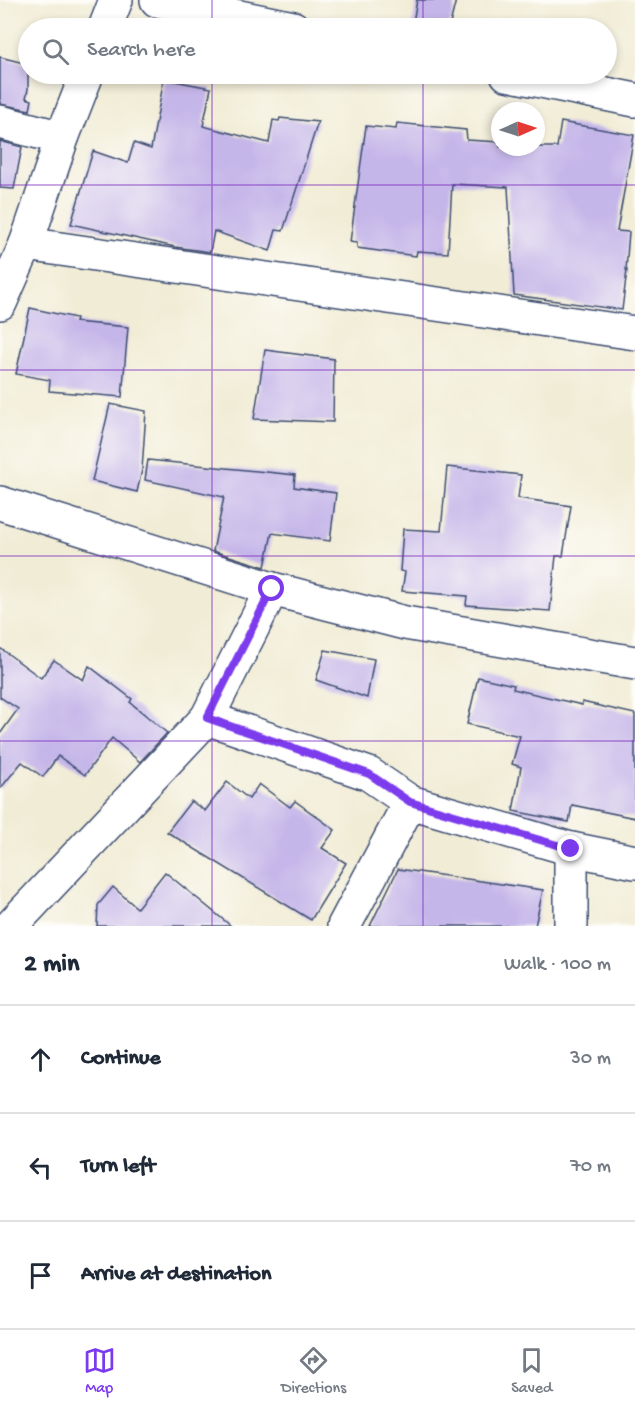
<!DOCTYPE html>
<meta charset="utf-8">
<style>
:root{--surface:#fff;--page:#f2f2f3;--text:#1f2937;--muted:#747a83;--line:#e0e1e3;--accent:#7c3aed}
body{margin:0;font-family:"Gochi Hand",sans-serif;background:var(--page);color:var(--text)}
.compass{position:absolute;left:491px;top:102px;width:54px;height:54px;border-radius:50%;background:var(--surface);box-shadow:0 3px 9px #0003;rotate:87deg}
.stop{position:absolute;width:18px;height:18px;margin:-14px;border:4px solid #7c3aed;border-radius:50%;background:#fff}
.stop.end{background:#7c3aed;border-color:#fff;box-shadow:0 2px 6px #0008}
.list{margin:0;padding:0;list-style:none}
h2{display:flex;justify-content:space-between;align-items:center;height:78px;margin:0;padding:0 24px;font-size:26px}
h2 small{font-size:20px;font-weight:400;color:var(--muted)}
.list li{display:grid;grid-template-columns:39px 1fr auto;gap:18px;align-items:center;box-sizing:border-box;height:108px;padding:0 24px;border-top:2px solid var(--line)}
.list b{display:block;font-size:22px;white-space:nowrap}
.list em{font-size:20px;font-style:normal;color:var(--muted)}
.icon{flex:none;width:33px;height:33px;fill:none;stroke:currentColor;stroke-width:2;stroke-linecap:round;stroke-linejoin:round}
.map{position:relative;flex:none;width:635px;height:926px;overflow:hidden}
.search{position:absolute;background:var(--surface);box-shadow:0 3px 9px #0003;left:18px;right:18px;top:18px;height:66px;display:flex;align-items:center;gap:15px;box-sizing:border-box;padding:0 21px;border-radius:33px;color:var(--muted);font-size:22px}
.sheet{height:402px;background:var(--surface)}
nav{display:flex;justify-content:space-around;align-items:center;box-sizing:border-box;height:84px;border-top:2px solid var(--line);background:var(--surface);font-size:16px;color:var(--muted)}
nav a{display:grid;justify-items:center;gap:3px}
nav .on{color:var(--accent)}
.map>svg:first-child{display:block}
</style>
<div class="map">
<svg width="635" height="926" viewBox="0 0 635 926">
<rect width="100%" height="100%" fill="#fdfcf7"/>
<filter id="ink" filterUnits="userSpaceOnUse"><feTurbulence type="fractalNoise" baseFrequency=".0167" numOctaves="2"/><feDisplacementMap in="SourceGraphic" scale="12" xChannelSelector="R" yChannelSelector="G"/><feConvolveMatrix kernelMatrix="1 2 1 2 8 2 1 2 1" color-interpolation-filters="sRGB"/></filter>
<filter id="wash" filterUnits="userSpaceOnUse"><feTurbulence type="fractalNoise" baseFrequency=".008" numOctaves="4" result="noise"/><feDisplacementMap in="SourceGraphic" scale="24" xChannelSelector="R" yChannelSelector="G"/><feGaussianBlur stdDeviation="1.35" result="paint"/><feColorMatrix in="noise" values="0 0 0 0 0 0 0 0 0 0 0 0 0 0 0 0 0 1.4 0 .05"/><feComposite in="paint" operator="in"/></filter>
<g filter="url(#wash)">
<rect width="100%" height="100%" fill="#f1ecd5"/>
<g id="blocks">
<g fill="#c5b6e9">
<polygon points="417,0 456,0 449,28 412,28"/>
<polygon points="0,57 28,64 28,89 26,98 32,100 30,110 0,104"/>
<polygon points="164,79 211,88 203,126 269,143 273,120 279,121 280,118 318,122 283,231 276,230 270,251 214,231 210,252 175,247 71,224 93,151 128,163 134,143 151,149"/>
<polygon points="561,122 634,135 617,231 629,232 626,270 627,270 622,310 514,295 508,187 452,184 448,253 417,251 416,256 357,248 357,243 350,242 366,126 396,129 397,123 466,130 467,140 500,142 500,147 557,147"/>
<polygon points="0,141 22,147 14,189 0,188"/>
<polygon points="30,308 76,318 75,322 128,327 122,397 49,391 50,380 16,374"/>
<polygon points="265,350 334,359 333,422 254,419"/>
<polygon points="110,404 146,411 142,470 137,492 92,481"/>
<polygon points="148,460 295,475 294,487 336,493 330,541 272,533 265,567 213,551 224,497 145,480"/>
<polygon points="447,467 521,475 518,498 571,506 563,556 556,556 550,611 466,605 467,596 402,591 405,572 400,571 403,529 441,531"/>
<polygon points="0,648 41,678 54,660 83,680 89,666 132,699 130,702 167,733 140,762 112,738 85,775 58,756 43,777 22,762 0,789 0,734 18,709 0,697"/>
<polygon points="325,650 374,659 367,698 316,680"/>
<polygon points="478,677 514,685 513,689 582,705 582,702 635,714 635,818 572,805 569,822 513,811 521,767 512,764 520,736 467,724"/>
<polygon points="227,782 249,799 259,784 290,807 295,801 335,830 322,848 346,863 311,920 167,832 191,801 205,811"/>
<polygon points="398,869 543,890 535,926 370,926"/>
<polygon points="165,872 231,926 97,926 98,905 113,887 137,908"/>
</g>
</g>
</g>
<g filter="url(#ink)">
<use href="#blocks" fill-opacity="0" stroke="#3b4b70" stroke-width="1.5"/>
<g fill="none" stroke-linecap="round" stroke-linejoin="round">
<g stroke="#3b4b70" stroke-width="36">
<g id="minor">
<polyline points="157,0 293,28"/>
<polyline points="105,28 116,0"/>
<polyline points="507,74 635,100"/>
<polyline points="0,122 62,138"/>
<polyline points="26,244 635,333"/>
<polyline points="0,303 26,244 62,138 87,74"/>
<polyline points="0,503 272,589 405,623 635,663"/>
<polyline points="207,718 272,589"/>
<polyline points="11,926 207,718 369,774 410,802 571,849 635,862"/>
<polyline points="344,926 410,802"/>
<polyline points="571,926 571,849"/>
</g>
</g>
<use href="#minor" stroke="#fff" stroke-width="33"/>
</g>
</g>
<g fill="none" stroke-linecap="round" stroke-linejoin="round" filter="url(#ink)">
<polyline stroke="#7c3aed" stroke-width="8" points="272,589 207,718 369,774 410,802 571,849"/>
</g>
<path fill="none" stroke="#7b2cbf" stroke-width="1.5" stroke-opacity="0.55" d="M212 0V28M423 0V28M212 74V926M423 74V926M0 185H635M0 370H635M0 556H635M0 741H635"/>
</svg>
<svg class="compass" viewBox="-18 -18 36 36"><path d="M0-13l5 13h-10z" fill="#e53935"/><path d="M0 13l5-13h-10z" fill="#747a83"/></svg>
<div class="stop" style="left:272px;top:589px"></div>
<div class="stop end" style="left:571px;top:849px"></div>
<div class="search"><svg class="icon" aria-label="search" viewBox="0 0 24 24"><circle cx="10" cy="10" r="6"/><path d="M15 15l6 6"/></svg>Search here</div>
</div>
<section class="sheet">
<h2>2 min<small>Walk · 100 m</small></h2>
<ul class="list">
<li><svg class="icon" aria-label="ahead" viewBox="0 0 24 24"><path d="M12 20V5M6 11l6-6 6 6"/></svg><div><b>Continue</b></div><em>30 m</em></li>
<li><svg class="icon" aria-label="left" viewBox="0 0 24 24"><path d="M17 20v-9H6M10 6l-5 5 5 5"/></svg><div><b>Turn left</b></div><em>70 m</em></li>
<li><svg class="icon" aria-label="arrive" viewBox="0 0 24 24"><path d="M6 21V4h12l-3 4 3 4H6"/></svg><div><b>Arrive at destination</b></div></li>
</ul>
</section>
<nav>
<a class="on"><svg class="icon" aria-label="map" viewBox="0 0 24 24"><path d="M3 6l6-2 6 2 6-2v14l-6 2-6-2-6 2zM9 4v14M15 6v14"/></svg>Map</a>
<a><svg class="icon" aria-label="directions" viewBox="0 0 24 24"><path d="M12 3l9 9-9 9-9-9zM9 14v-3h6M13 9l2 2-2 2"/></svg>Directions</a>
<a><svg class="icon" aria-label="saved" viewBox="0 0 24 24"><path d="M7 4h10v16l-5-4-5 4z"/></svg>Saved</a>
</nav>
